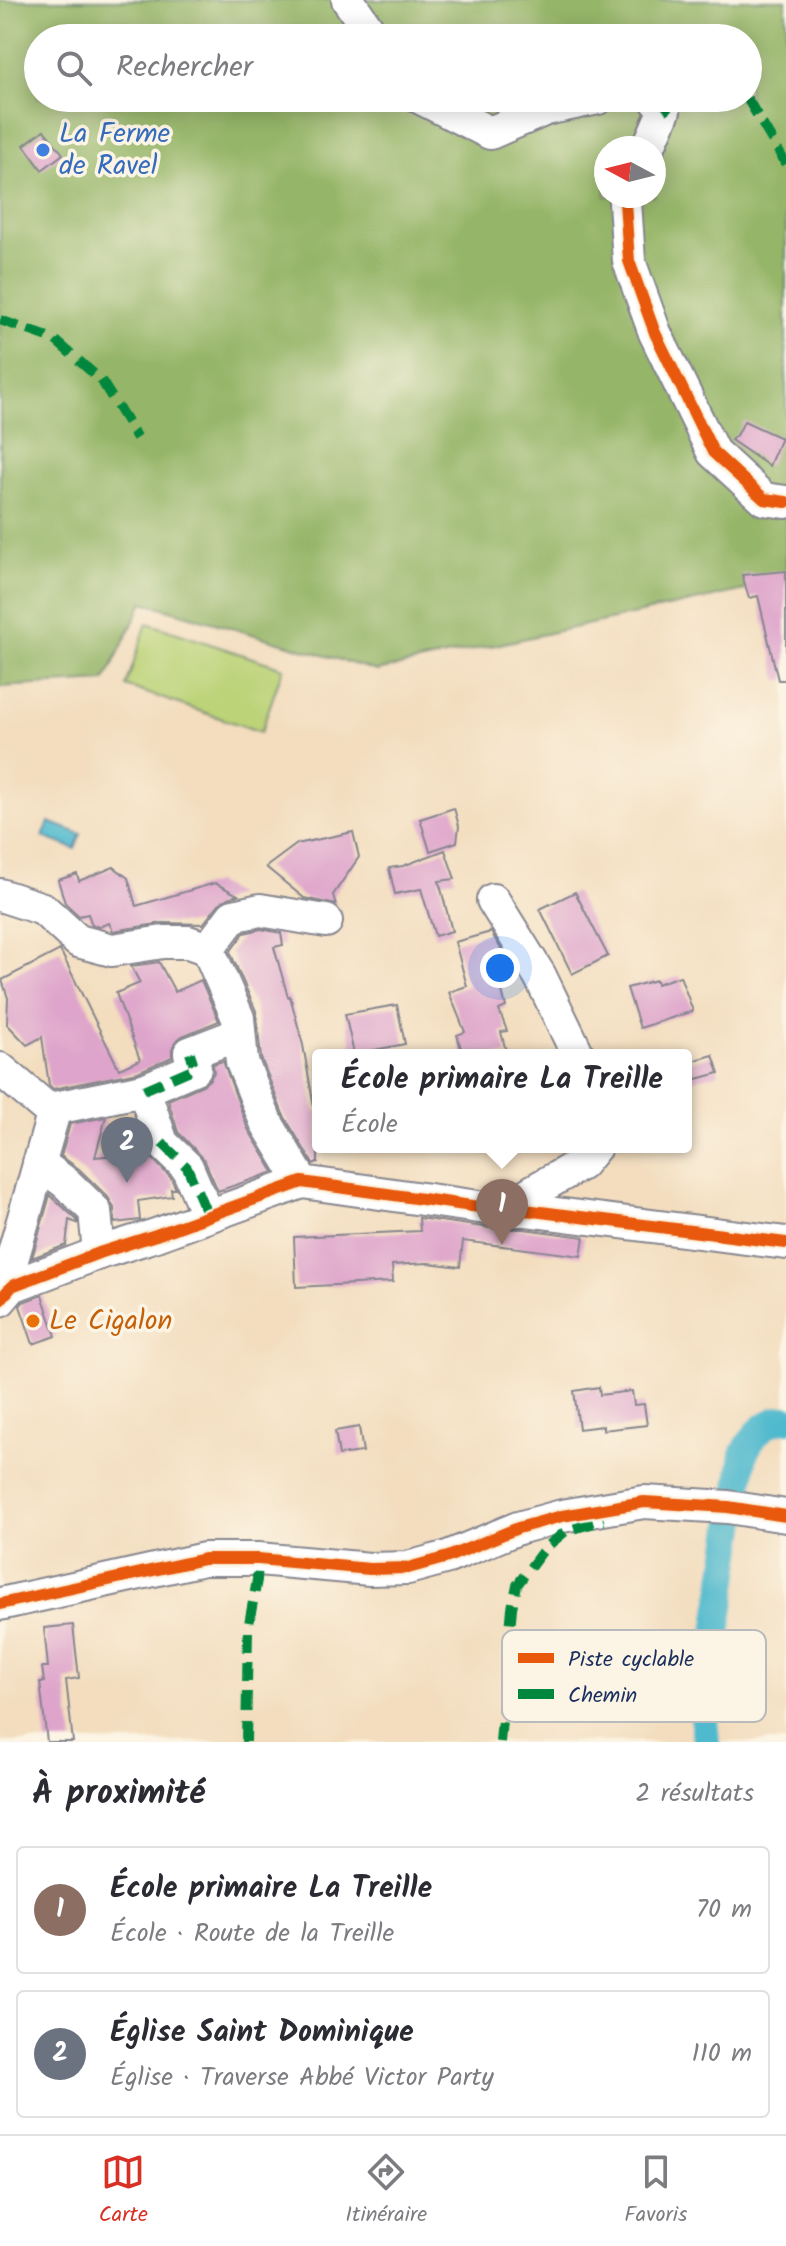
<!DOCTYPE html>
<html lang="fr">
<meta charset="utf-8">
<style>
:root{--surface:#fff;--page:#f2f2f3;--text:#2b2b33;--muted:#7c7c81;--line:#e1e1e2;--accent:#d93025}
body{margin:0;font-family:Kalam,sans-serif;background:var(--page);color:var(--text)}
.compass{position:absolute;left:594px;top:136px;width:72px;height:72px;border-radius:50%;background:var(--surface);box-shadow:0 4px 20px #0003;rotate:277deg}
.you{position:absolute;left:500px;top:968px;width:28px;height:28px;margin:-20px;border:6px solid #fff;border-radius:50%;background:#1a73e8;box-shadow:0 0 0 12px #1a73e833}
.badge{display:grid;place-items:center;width:52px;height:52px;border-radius:50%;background:var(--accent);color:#fff;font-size:26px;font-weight:700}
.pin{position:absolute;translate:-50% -66px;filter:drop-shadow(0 2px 4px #0008)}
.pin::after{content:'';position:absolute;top:42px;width:28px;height:24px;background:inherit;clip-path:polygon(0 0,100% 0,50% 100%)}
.popup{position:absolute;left:312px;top:1049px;width:380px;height:104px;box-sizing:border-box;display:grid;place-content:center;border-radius:8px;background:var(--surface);filter:drop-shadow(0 2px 6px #0005);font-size:26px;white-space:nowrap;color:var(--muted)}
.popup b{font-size:30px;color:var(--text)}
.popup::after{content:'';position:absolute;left:50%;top:100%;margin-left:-16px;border:16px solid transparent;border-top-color:var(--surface)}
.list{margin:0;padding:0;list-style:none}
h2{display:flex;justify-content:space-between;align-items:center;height:104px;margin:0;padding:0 32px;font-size:34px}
h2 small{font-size:26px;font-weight:400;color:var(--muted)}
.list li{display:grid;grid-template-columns:52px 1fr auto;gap:24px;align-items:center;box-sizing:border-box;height:128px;margin:0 16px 16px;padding:0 16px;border:2px solid var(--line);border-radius:8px}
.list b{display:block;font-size:30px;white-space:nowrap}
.list p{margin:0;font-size:26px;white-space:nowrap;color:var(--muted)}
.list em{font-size:26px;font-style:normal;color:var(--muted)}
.icon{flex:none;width:44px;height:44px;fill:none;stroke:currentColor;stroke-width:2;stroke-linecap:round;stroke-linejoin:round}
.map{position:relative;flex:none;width:786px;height:1742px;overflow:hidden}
.search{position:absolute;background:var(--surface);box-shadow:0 4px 20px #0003;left:24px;right:24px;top:24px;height:88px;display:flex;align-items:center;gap:20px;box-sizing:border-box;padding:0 28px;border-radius:44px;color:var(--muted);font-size:30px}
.sheet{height:392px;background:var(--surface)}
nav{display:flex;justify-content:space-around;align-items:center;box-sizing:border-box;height:112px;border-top:2px solid var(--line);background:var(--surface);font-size:22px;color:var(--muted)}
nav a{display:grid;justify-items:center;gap:4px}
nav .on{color:var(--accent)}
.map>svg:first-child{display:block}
</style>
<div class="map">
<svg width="786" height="1742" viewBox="0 0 786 1742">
<rect width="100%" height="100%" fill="#fcf5e5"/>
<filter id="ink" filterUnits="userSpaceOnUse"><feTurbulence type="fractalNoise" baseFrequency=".0125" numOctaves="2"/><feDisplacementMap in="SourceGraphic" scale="16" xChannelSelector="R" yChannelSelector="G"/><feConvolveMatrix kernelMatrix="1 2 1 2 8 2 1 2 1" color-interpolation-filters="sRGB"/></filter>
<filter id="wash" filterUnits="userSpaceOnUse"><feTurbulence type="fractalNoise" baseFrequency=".006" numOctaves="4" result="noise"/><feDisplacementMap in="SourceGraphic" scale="32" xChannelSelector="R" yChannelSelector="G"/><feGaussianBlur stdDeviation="1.8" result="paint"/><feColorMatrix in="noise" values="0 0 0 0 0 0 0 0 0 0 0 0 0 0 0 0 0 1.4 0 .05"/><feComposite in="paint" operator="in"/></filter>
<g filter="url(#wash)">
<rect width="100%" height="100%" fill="#f3ddbe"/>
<polygon fill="#bcd378" stroke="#6c816b" stroke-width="2" points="147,623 283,668 261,732 126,686"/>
<path fill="#95b568" stroke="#587263" stroke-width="2" fill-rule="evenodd" d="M0 0H786V581L377 671 143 602 105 681 0 687ZM38 38H748V98H38ZM606 148H654V196H606Z"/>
<polygon fill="#50b9cd" stroke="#367496" stroke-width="2" points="49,822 81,834 75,849 43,837"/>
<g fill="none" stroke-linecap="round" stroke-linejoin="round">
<path stroke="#50b9cd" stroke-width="28" d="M706 1742 704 1719 744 1454C753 1435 765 1420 786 1419"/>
</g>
<g id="blocks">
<g fill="#dea4cb">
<polygon points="44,130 63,154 42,170 24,145"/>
<polygon points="744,421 781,438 769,466 731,440 739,432"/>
<polygon points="786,571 786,680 778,680 758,596 749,598 742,575"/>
<polygon points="454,808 459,826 457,842 430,851 420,819"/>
<polygon points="353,832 359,857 333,895 336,905 304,898 266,867 297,844"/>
<polygon points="445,850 455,879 439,881 452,931 435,936 421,889 395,894 389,868 403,866"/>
<polygon points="114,867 128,878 136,906 215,883 238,895 228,898 219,904 203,924 163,923 113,931 109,923 99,927 92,925 88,914 79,916 65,903 58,880 77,874 79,881"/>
<polygon points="575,892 608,956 572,974 540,909"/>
<polygon points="261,929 281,933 283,945 274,947 288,997 290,996 303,1045 315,1113 318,1112 318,1162 313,1164 283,1114 261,1058 256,1011 230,952 244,933"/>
<polygon points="491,932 507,959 513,984 501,987 506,1007 499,1010 507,1031 501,1032 507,1055 463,1055 457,1035 465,1032 449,992 467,986 455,942"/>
<polygon points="60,950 119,1069 140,1060 116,993 140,983 131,966 159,962 175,992 201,980 219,1021 182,1036 175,1042 172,1049 172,1057 138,1072 53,1089 49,1085 42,1037 27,1045 7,1024 8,998 2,980"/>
<polygon points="680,976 693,1011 640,1028 627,988 656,980 657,984"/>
<polygon points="397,1005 405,1044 354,1054 345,1014"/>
<polygon points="713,1055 719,1073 686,1082 686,1063"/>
<polygon points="223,1061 248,1129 274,1172 218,1191 204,1159 178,1132 168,1100 203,1085 210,1079 214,1072 213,1064"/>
<polygon points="106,1117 95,1157 146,1152 171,1178 176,1189 171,1189 172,1196 138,1201 140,1220 115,1223 114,1208 108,1197 79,1169 61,1156 70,1124"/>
<polygon points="50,1195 77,1220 77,1223 69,1220 66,1245 32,1258"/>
<polygon points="419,1218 497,1229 524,1229 584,1237 581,1256 463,1241 460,1267 428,1263 392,1265 393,1282 296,1287 294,1237 420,1231"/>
<polygon points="42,1295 56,1336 33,1344 20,1306 23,1302"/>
<polygon points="599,1387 600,1395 632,1391 634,1405 644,1404 647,1425 603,1430 603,1426 579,1429 574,1391"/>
<polygon points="359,1427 363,1452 339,1455 335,1431"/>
<polygon points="73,1625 79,1678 66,1680 73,1742 47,1742 40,1682 44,1682 42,1667 48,1667 44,1628"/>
</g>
</g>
</g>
<g filter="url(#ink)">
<use href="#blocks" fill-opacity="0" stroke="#87868e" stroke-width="2"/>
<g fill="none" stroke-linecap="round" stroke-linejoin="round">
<g stroke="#87868e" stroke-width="36">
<g id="minor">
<polyline points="348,0 374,38"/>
<polyline points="421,98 490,133 546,109 598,98"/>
<polyline points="648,148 664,111 655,98"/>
<polyline points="628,196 625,202 629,261 655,333 713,452 764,499 786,502"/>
<polyline points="0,895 43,909 78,941 112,950 163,942 188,942 208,949"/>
<polyline points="493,900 540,976 578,1055"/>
<polyline points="208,949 238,1018 242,1062 266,1122 302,1182"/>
<polyline points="208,949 233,916 260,910 326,921"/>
<polyline points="0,1069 45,1107 55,1108 10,1267 12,1286"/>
<polyline points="144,1090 195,1068 190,1053 239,1034"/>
<polyline points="55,1108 144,1090 162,1143 187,1167 208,1216"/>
<polyline points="39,1163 66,1183 95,1211 99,1253"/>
<polyline points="525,1210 530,1193 581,1164 595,1147"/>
<polyline points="0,1300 12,1286 99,1253 156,1235 302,1182 500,1210 525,1210 786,1243"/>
<polyline points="0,1604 204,1559 258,1559 370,1569 408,1568 448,1557 518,1528 562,1516 644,1502 728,1507 786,1516"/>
</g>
</g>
<use href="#minor" stroke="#fff" stroke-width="32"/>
<g stroke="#00873e" stroke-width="10" stroke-dasharray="20 10" stroke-linecap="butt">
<polyline points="747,98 786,164"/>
<polyline points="664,111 677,98"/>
<polyline points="0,320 54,339 101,380 137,438"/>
<polyline points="144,1090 195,1068 190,1053"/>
<polyline points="162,1143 187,1167 208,1216"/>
<polyline points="246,1742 248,1629 257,1580 258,1559"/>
<polyline points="500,1742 512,1608 517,1585 544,1549 566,1531 604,1520"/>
</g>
<g stroke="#fcf5e5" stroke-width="17">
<g id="cycleway">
<polyline points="628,196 625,202 629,261 655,333 713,452 764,499 786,502"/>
<polyline points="0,1300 12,1286 99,1253 156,1235 302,1182 500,1210 525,1210 786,1243"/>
<polyline points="0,1604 204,1559 258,1559 370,1569 408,1568 448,1557 518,1528 562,1516 644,1502 728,1507 786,1516"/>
</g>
</g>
<use href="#cycleway" stroke="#e8590c" stroke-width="12"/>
</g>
</g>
<circle fill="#3f7fe0" stroke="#fcf5e5" stroke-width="3" cx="43" cy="150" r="8"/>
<circle fill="#e8710a" stroke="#fcf5e5" stroke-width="3" cx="33" cy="1321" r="8"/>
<g text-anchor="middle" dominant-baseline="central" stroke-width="7" stroke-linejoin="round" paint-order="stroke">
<g font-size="28" fill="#366cbe" stroke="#fcf5e5" text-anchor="start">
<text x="59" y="134">La Ferme<tspan x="59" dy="32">de Ravel</tspan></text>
</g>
<g font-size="28" fill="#c56008" stroke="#fcf5e5" text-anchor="start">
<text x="49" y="1321">Le Cigalon</text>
</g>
</g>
<rect x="502" y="1630" width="264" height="92" rx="12" fill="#fcf5e5" stroke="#b8babc" stroke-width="2"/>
<rect x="518" y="1653" width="36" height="10" fill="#e8590c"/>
<rect x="518" y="1689" width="36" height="10" fill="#00873e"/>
<g font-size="22" fill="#1b2f5e">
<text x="568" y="1666">Piste cyclable</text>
<text x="568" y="1702">Chemin</text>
</g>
</svg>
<svg class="compass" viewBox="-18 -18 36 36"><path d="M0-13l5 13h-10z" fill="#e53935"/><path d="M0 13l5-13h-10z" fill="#7c7c81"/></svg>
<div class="you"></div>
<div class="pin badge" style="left:502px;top:1245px;background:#8d6e63">1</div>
<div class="popup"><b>École primaire La Treille</b>École</div>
<div class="pin badge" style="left:127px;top:1183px;background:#6b7280">2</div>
<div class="search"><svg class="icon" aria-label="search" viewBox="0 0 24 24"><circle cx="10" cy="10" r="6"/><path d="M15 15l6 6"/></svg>Rechercher</div>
</div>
<section class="sheet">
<h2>À proximité<small>2 résultats</small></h2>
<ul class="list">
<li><span class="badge" style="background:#8d6e63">1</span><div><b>École primaire La Treille</b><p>École · Route de la Treille</p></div><em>70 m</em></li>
<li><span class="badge" style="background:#6b7280">2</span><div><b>Église Saint Dominique</b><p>Église · Traverse Abbé Victor Party</p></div><em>110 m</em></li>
</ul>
</section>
<nav>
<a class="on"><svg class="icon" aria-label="map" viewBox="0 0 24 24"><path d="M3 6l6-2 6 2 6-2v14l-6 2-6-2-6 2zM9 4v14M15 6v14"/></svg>Carte</a>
<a><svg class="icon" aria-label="directions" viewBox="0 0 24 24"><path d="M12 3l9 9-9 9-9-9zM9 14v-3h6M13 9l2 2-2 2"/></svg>Itinéraire</a>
<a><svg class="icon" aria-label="saved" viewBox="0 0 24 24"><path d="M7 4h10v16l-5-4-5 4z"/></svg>Favoris</a>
</nav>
